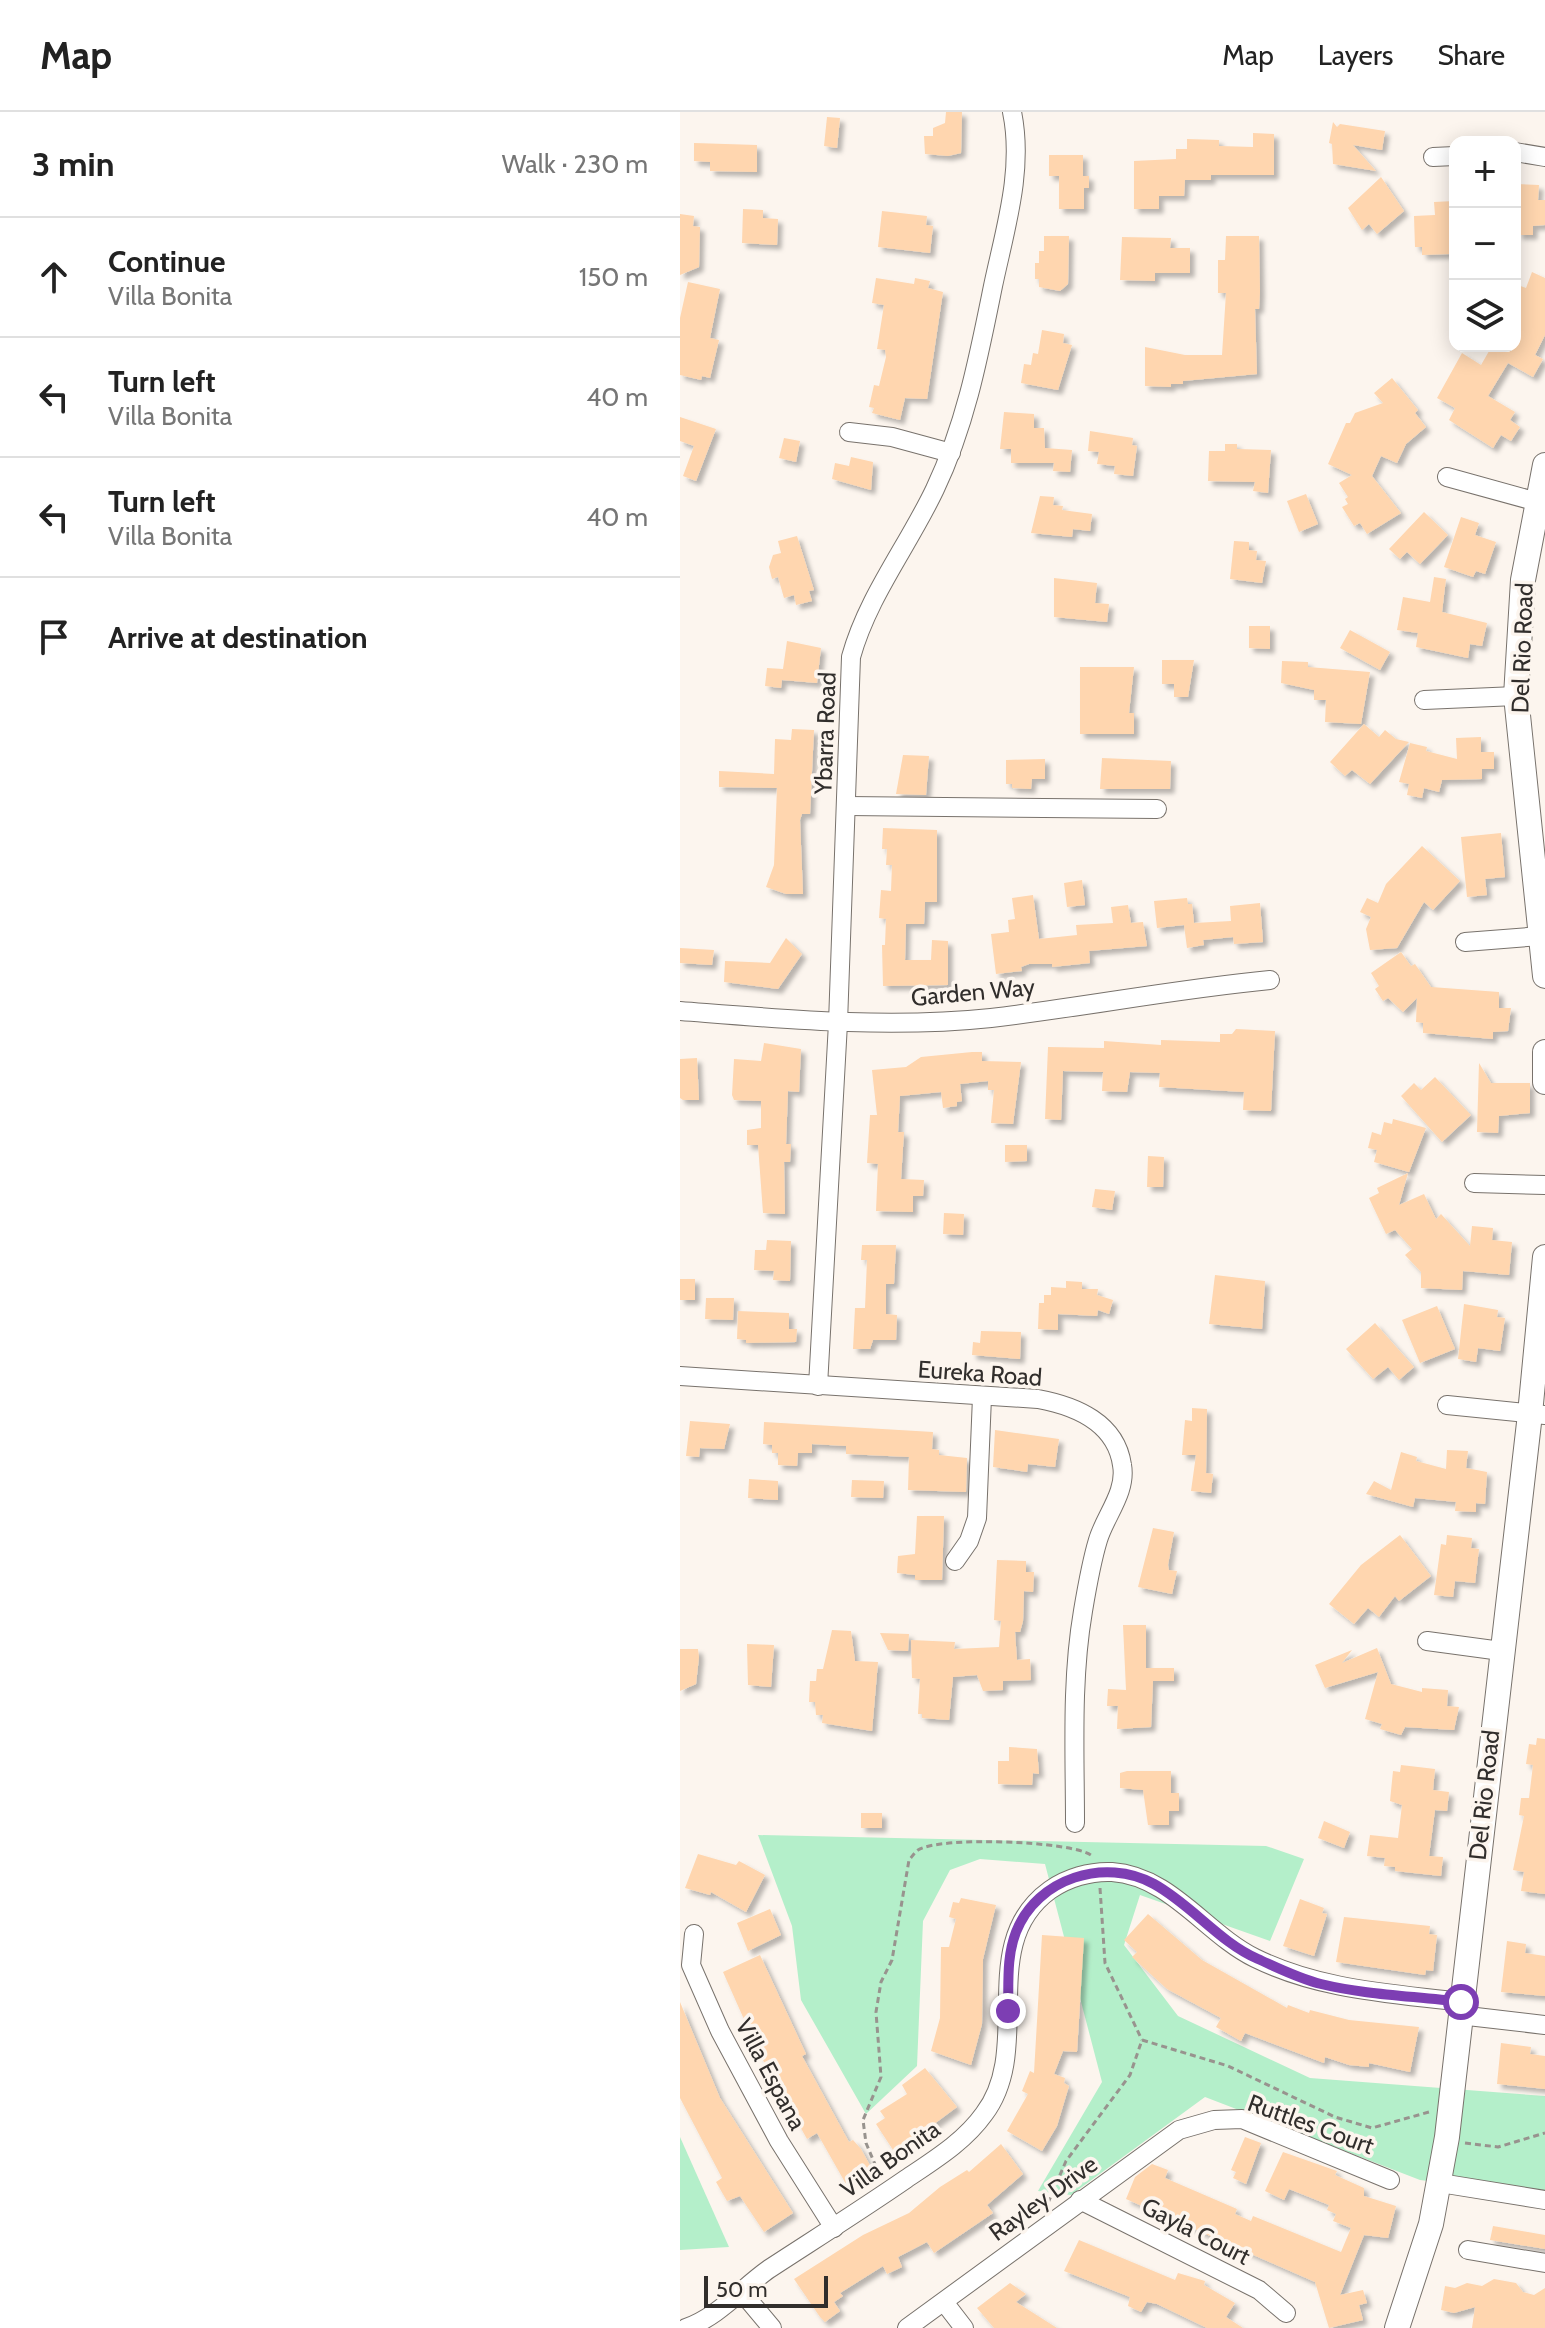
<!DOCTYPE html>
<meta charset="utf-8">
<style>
:root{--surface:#fff;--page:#f2f2f2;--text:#222;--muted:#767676;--line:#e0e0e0}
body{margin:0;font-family:Cabin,sans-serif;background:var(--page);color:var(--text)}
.controls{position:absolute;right:24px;top:24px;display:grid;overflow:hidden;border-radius:16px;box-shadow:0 4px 20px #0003}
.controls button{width:72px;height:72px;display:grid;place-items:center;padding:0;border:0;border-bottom:2px solid var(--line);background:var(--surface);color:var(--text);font:40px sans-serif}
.scale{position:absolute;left:24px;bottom:20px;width:124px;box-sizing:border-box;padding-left:8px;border:4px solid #312e2c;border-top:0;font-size:22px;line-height:28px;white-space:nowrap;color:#312e2c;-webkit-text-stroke:6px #fcf5ee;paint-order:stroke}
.stop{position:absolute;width:24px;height:24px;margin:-18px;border:6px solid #7d3eb3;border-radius:50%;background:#fff}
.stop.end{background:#7d3eb3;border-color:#fff;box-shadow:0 2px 8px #0008}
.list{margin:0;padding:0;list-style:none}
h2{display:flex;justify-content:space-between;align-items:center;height:104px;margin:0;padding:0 32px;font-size:34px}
h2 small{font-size:26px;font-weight:400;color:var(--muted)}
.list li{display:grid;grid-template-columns:52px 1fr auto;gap:24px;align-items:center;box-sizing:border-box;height:120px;padding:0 32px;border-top:2px solid var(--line)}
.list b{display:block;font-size:30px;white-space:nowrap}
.list p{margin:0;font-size:26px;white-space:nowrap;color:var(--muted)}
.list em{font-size:26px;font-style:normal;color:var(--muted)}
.icon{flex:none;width:44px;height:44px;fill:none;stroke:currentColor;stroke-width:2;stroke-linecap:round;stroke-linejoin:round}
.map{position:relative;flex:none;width:865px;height:2216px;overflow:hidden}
header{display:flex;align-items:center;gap:48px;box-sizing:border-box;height:112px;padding:0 40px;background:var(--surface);border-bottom:2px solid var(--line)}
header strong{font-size:38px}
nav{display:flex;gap:44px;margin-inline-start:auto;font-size:28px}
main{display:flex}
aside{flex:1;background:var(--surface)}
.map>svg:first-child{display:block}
</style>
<header>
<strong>Map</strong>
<nav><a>Map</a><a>Layers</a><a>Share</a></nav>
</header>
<main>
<aside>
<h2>3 min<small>Walk · 230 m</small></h2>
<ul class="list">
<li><svg class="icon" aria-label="ahead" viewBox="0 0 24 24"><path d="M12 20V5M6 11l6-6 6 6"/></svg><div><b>Continue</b><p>Villa Bonita</p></div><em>150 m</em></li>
<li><svg class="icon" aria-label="left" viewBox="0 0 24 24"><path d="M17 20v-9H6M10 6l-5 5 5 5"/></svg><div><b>Turn left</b><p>Villa Bonita</p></div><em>40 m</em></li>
<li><svg class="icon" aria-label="left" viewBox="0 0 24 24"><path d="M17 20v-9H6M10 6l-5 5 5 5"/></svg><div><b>Turn left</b><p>Villa Bonita</p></div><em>40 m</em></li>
<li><svg class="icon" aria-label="arrive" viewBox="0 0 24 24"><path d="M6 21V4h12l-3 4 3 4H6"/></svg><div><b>Arrive at destination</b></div></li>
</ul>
</aside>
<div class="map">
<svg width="865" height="2216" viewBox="0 0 865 2216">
<defs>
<filter id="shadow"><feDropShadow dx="4.5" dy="4.5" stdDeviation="2" flood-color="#0004"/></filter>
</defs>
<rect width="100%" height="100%" fill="#fcf5ee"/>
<g fill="#b4efca">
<polygon points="78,1723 586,1734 624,1747 590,1829 460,1783 444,1833 498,1904 630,1966 865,1984 865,2084 740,2068 525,1985 391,2083 358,2079 422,1970 365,1752 300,1747 270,1758 243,1809 237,1954 186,2002 121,1888 112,1814"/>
<polygon points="0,2025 49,2135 0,2138"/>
</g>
<g fill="#ffd6af" filter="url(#shadow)">
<polygon points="266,0 282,0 281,41 268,44 245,42 244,24 253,24 253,16 265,11"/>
<polygon points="147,5 160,6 157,36 144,34"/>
<polygon points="653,10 657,15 660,12 705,19 702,38 673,33 696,59 653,52 652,32 649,31"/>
<polygon points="573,21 594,22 594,63 531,63 531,68 505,68 504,84 479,84 479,97 454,97 454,49 496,47 496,37 507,37 507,27 539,28 539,34 573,35"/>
<polygon points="14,31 77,33 77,60 30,59 30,50 14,49"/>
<polygon points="369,43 403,43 403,64 409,64 409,76 404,76 404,97 379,97 379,64 369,64"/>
<polygon points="701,65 724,99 697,122 689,112 682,118 668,96"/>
<polygon points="835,72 859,73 858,88 865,88 865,113 853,114 853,123 838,123"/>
<polygon points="774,89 775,132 770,133 770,142 742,143 742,135 735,135 734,104 755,103 754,90"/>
<polygon points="63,97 83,98 83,106 98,107 97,133 62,131"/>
<polygon points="202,99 247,104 246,113 253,114 250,141 198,135"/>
<polygon points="0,102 14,104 13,114 20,115 19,155 0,163"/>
<polygon points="364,124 389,124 388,172 380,179 359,175 359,167 355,167 355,151 359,151 359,139 364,139"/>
<polygon points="546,124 579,124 580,180 579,197 575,197 577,262 503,269 503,272 491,272 491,275 465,274 465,235 505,243 542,243 546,181 538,181 538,148 545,148"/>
<polygon points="442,125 491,126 490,136 510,136 510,161 475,161 475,169 440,168"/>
<polygon points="852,160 865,166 865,223 855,243 863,247 853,265 828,251 808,284 835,300 830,308 840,315 831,329 821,323 813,336 769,308 775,296 757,286 782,241 801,253 812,234 835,234 835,172 846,176"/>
<polygon points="196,166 234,172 235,166 250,169 248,176 263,180 247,287 225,286 220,308 192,301 194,296 189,295 194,273 199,274 206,245 205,238 197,237 204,193 192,191"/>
<polygon points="8,170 40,177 30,226 39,228 30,266 22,264 21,268 0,263 0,206"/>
<polygon points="362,218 384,222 383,231 392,233 378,278 341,271 344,252 351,253 353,241 358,242"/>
<polygon points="712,266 738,298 735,301 746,315 726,332 717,351 701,344 692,364 721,401 687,422 680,411 674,414 662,395 668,392 665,387 668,385 659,371 672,363 648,352 666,311 670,311 675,301 703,291 694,281"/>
<polygon points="324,300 354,302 354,316 364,316 365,336 392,338 390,360 373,359 374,351 331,351 331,337 320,337"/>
<polygon points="0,305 36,317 16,369 3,364 14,334 0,329"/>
<polygon points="410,319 453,326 452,333 457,334 453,364 434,362 435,354 417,352 419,340 408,339"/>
<polygon points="104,326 120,329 116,350 99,346"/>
<polygon points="545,332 557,332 557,337 591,338 588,381 573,379 575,370 528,369 529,339 545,339"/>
<polygon points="171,345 193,350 191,378 152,367 155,351 169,354"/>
<polygon points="626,382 638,412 619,420 607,389"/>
<polygon points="360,384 374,385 373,393 383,394 382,398 412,402 410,419 393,417 392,425 351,421"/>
<polygon points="744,400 768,423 740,452 727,440 720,447 709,437"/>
<polygon points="781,405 799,411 795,423 816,430 805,462 796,459 793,465 764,455"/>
<polygon points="117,424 134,478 129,479 132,489 116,493 114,483 104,486 98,465 92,467 89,455 93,443 101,441 98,429"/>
<polygon points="554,429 569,430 569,438 577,439 576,448 586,449 582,471 550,467"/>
<polygon points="754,465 766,467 762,500 807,511 802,534 790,532 788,546 736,535 738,521 717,518 723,485 750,490"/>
<polygon points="374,466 417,471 415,491 429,492 427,510 374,505"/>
<polygon points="569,514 590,514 590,537 569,536"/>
<polygon points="670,518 710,540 700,558 660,536"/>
<polygon points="107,529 141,536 137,571 102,568 101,576 85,574 87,556 103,557"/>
<polygon points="482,548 514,548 508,585 494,585 494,572 482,572"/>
<polygon points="602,549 628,550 628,555 690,560 681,612 645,610 646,588 634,588 634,578 601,571"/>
<polygon points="400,555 454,555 449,601 454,601 454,622 400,622"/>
<polygon points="684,612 699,625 705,618 716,627 729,630 690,672 672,658 665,664 650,650"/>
<polygon points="112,617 134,618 130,702 122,702 120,708 123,782 106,782 86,775 94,753 97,676 39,675 39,659 94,662 95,627 111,628"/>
<polygon points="801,625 801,640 814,640 814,657 802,657 802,667 762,668 759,680 744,676 742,686 727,683 729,672 719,670 730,631 747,635 746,639 777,647 776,626"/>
<polygon points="223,643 249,644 246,683 216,682"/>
<polygon points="422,646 491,649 490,677 420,677"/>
<polygon points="365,647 365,667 352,667 351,677 332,676 332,672 326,672 326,648"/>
<polygon points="203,716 257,718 257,790 245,790 244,812 226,812 225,848 251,848 252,828 268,829 268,873 203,874 202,833 205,833 206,807 199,806 201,778 211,779 212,753 206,753 207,737 202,737"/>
<polygon points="821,721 825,765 805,767 807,783 787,785 781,725"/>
<polygon points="742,734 780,769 753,798 744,790 717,836 690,838 686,817 691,805 680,800 687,786 698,791 706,772"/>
<polygon points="402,768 405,793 387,795 384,771"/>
<polygon points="353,783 359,827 397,823 396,813 433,811 431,795 448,793 451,811 463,810 467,834 409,839 410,851 372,855 372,852 349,852 341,855 342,859 316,862 311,822 329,820 328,808 335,807 332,786"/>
<polygon points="507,786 508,792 512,792 514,811 551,809 550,794 580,791 583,830 554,832 553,825 523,828 524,833 507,836 504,813 477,816 474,789"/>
<polygon points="106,826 122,842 98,877 44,870 45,849 90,851"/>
<polygon points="0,836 34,838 32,853 0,851"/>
<polygon points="721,840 731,854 735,852 751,875 819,880 819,896 831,896 828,919 813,920 813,927 743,921 743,911 736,910 737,886 723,900 708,886 703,889 695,877 699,874 691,861"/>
<polygon points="556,917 595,919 591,999 563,998 564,980 479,975 480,961 450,960 447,980 422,979 423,960 383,959 381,1008 365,1007 368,935 424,936 424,929 481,933 481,928 540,930 540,922 552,922"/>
<polygon points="84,931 121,937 119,980 108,979 106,1032 111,1032 110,1050 104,1050 105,1102 83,1101 78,1033 67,1033 67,1018 81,1016 81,989 54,988 52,983 54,947 81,949"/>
<polygon points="292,940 302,940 302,949 341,950 333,1012 311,1011 314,978 308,978 308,969 280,972 282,989 277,990 277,994 263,996 261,980 220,984 218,1020 224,1020 221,1067 244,1068 243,1084 233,1084 233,1100 196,1099 198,1052 187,1051 190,1003 197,1003 192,958 226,955 241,945"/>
<polygon points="17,946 19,988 3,988 0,986 0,947"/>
<polygon points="799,951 811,971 850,971 850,1001 819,1004 818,1021 797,1020"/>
<polygon points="755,965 791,1003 762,1030 721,984 734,971 741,978"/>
<polygon points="713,1007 746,1016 729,1060 694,1050 697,1038 688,1036 692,1020 701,1023 704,1010 712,1012"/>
<polygon points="325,1033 347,1033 347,1049 325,1050"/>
<polygon points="468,1044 484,1045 483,1075 467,1075"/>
<polygon points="728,1061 719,1093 744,1082 756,1107 761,1102 790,1134 792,1114 813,1116 812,1128 832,1130 829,1163 783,1159 782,1178 741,1176 741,1160 725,1143 732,1137 715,1118 706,1122 689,1086 699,1081 697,1076"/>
<polygon points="415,1077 435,1079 432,1098 412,1095"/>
<polygon points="264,1101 284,1102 283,1123 263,1122"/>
<polygon points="87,1128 111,1129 110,1169 93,1168 94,1159 74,1158 75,1138 86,1138"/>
<polygon points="182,1133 216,1133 214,1172 206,1172 206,1202 217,1203 216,1228 193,1228 190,1237 173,1237 175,1196 185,1196 187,1148 181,1148"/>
<polygon points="535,1163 585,1169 582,1217 529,1212"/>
<rect x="0" y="1167" width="15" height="21"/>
<polygon points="386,1169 402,1170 402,1177 418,1177 417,1183 433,1188 429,1202 418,1198 417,1204 378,1202 378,1218 358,1217 359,1191 364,1191 364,1183 371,1183 371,1175 386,1176"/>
<polygon points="26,1186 54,1186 53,1208 25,1207"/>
<polygon points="784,1192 818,1198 817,1205 825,1206 820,1239 798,1236 796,1250 778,1247"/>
<polygon points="757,1194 775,1237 740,1251 722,1208"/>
<polygon points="58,1199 109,1201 109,1217 117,1217 116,1230 66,1231 66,1228 57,1227"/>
<polygon points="695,1211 734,1255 719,1268 708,1255 693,1267 666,1237"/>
<polygon points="301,1219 341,1220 340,1247 292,1243 293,1230 300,1231"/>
<polygon points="512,1296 527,1297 526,1361 533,1362 531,1381 511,1379 516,1343 502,1343 505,1308 512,1309"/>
<polygon points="10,1309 50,1312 44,1337 20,1336 19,1345 6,1344"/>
<polygon points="84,1310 253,1320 252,1337 259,1338 259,1343 287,1346 286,1380 228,1378 229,1345 166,1342 166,1334 132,1332 132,1341 118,1341 117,1354 98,1353 98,1341 92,1341 92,1333 83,1332"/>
<polygon points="315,1318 379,1327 375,1355 348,1352 347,1360 313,1355"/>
<polygon points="767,1338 788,1339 786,1356 807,1360 805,1392 796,1391 796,1400 775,1399 776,1390 735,1386 733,1395 686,1382 694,1369 711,1378 721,1340 737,1345 736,1349 766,1357"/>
<polygon points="69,1367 98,1369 98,1388 68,1386"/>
<polygon points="172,1368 204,1369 203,1386 171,1385"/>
<polygon points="237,1404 264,1404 262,1468 235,1468 235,1463 217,1461 218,1444 235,1442"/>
<polygon points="473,1416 494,1420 488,1453 489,1458 497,1459 492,1482 458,1475"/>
<polygon points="720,1423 751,1464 719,1489 715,1484 699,1505 688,1496 674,1512 649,1492 681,1453"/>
<polygon points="767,1423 792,1426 791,1436 799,1437 795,1471 775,1469 773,1485 754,1483 761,1432 766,1433"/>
<polygon points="317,1448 346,1449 346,1460 354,1460 353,1480 344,1479 343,1509 340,1520 335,1520 337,1548 350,1547 351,1568 323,1569 323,1578 303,1579 297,1563 273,1565 269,1608 242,1606 242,1602 238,1602 240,1567 232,1566 231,1528 275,1530 274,1537 319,1535 321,1509 314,1508"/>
<polygon points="443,1513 466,1513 466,1556 494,1556 494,1569 473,1569 471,1615 437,1617 438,1594 427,1594 428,1577 446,1578"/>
<polygon points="152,1518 171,1519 175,1549 198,1550 192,1619 142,1611 143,1603 136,1603 135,1590 129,1590 130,1569 136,1569 137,1557 143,1557"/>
<polygon points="200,1521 229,1522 228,1539 208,1538"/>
<polygon points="67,1532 94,1533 91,1575 68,1573"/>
<polygon points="697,1536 711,1572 742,1580 742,1576 768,1578 767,1594 779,1595 774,1618 725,1615 721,1623 700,1617 702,1612 685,1607 698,1560 645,1576 635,1553 672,1538 662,1551"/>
<polygon points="0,1537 18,1537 19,1545 16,1572 0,1579"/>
<polygon points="857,1626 865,1627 865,1782 841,1779 844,1760 833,1758 844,1704 839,1703 841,1686 849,1686 853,1653 846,1652 849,1632 856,1633"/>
<polygon points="329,1635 357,1637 359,1662 353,1661 352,1673 318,1672 318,1649 329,1649"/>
<polygon points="721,1653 755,1657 753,1678 769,1680 767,1699 755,1698 749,1744 763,1745 761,1764 715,1759 715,1755 704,1754 705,1746 687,1744 690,1723 718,1726 722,1693 710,1689 713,1659 720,1660"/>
<polygon points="447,1659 491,1659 491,1681 499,1681 499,1699 489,1699 489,1713 468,1713 463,1678 440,1676 440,1661"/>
<rect x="181" y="1701" width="21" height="15"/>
<polygon points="644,1709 670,1720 664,1736 638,1726"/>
<polygon points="18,1742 56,1753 59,1749 85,1763 66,1800 31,1780 30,1783 5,1776"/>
<polygon points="281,1786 316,1793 303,1847 302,1912 291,1953 251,1939 260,1906 261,1835 269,1835 276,1807 269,1805 273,1790 279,1791"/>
<polygon points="620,1787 644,1796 642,1801 647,1802 634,1844 603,1834"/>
<polygon points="90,1797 101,1823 68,1839 57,1811"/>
<polygon points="468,1802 522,1848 607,1896 608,1893 629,1901 630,1898 669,1908 739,1915 730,1960 689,1951 689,1955 669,1953 645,1945 644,1951 565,1921 561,1929 536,1915 541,1906 487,1877 452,1845 457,1840 444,1828"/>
<polygon points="664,1805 750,1814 749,1822 757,1823 753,1859 746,1858 745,1863 656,1850"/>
<polygon points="362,1823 404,1826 397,1940 383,1939 374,1962 385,1966 384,1971 389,1974 377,2014 362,2039 327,2019 348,1982 342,1979 350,1959 354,1961"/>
<polygon points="827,1829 846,1832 845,1841 865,1844 865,1884 821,1880"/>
<polygon points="80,1843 126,1942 122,1944 169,2030 173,2028 181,2037 192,2057 166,2072 137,2021 127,2027 79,1941 43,1860"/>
<polygon points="0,1890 40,1986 113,2101 84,2120 60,2084 47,2089 36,2070 42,2066 0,1986"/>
<polygon points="821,1931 851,1935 850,1942 865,1944 865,1977 817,1972"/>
<polygon points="245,1956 277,1995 215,2041 196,2012 205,2006 200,1999 227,1982 222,1973"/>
<polygon points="565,2025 581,2031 566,2072 553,2066 556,2060 551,2058"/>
<polygon points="321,2032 343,2062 307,2093 313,2101 254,2141 247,2130 218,2145 222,2155 207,2162 203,2154 160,2181 163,2184 154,2190 160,2199 145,2210 140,2205 114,2167 183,2123 229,2101 260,2075 287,2058 289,2060"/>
<polygon points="603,2040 657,2059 655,2063 684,2076 684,2084 716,2094 708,2126 684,2123 660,2183 683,2178 687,2191 679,2193 683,2208 649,2216 635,2170 446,2087 455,2065 472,2052 488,2058 485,2066 557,2097 555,2102 571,2109 573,2104 661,2140 671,2116 653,2109 656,2102 647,2098 649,2093 609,2077 604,2088 585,2079"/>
<polygon points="813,2114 865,2123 865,2137 810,2128"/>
<polygon points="399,2128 495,2168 498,2161 525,2169 524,2173 555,2191 546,2205 563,2216 527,2216 477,2192 467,2190 461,2200 448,2194 450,2185 384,2159"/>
<polygon points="814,2167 836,2171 843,2180 854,2183 865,2176 865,2216 792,2216 795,2195 774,2201 761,2198 765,2174 775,2176 787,2171 802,2174"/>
<polygon points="330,2171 346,2182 336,2190 377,2216 314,2216 297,2196"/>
</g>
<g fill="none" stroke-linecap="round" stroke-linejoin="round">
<g stroke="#78726c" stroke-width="20">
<g id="minor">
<polyline points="835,40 865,45"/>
<polyline points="753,45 775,44"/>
<polyline points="169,320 212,325 271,341"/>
<polyline points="767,365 865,392"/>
<polyline points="744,588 836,584"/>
<polyline points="167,694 477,697"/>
<polyline points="785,830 861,824"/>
<path d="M0 899C103 907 207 917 311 906 404 895 496 877 590 868"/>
<polyline points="794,1071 865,1073"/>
<path d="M0 1264 358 1287C396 1294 436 1311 442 1353 447 1380 425 1404 418 1428 411 1451 407 1475 403 1499 391 1569 395 1641 395 1711"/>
<path d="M138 1274 158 911 171 545C188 484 228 434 255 377 286 312 299 243 313 174 325 117 344 58 332 0"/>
<polyline points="767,1293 865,1303"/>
<polyline points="275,1449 289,1429 297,1406 302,1285"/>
<polyline points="747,1529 821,1539"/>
<polyline points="14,1822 11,1853 40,1919 99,2029 154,2116"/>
<polyline points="779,1903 865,1913"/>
<polyline points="760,2071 865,2088"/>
<polyline points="400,2088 579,2178 606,2201"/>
<polyline points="788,2138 865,2151"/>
<polyline points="61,2179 92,2216"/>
<polyline points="264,2190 284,2216"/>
<path d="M6 2216C38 2205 62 2176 89 2157 135 2127 181 2098 226 2067 254 2048 284 2030 304 2002 355 1935 295 1832 370 1778 387 1766 410 1759 432 1760 491 1764 526 1822 575 1846 640 1878 710 1881 781 1890"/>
<polyline points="227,2216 499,2018 534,2008 562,2007 710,2068"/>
</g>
</g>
<g stroke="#78726c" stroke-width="26">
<g id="major">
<polyline points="865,353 843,468 836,584 865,864"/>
<polyline points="865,940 865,970"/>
<polyline points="717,2216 751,2112 767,2025 850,1302 865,1145"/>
</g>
</g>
<g stroke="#98938e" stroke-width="3" stroke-dasharray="6 4" stroke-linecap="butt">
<polyline points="420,1776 425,1851 462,1928"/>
<polyline points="785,2031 818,2035 865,2021"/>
<path d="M200 2064 186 2031 183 2008 201 1965 196 1900 201 1870 212 1848 229 1748C232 1745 234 1741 238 1738 260 1724 390 1729 411 1743"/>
<polyline points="368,2091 386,2049 450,1963 462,1928 548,1954 655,2005 692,2016 749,2000"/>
</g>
<use href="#minor" stroke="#fff" stroke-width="18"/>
<use href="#major" stroke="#fff" stroke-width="24"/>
</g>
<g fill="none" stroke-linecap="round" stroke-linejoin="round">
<path stroke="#7d3eb3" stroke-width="10" d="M328 1899C329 1872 326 1846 336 1820 357 1766 425 1745 474 1772 512 1793 539 1830 578 1847 598 1856 620 1867 641 1872 686 1883 735 1884 781 1890"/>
</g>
<g text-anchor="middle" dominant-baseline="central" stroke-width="7" stroke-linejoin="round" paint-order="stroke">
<g font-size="24" fill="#312e2c" stroke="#fcf5ee">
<text transform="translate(842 536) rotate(-88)">Del Rio Road</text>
<text transform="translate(145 621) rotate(-88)">Ybarra Road</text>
<text transform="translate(293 880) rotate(-5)">Garden Way</text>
<text transform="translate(300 1261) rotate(4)">Eureka Road</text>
<text transform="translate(804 1683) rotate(-84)">Del Rio Road</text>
<text transform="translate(91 1962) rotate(62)">Villa Espana</text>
<text transform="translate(631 2012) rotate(20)">Ruttles Court</text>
<text transform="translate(210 2047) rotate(-35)">Villa Bonita</text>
<text transform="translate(363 2086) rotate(-36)">Rayley Drive</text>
<text transform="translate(516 2119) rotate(27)">Gayla Court</text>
</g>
</g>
</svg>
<div class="controls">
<button>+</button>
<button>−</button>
<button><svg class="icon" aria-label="layers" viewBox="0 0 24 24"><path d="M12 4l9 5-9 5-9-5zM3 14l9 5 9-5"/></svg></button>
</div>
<div class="scale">50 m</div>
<div class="stop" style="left:781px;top:1890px"></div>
<div class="stop end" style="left:328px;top:1899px"></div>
</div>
</main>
